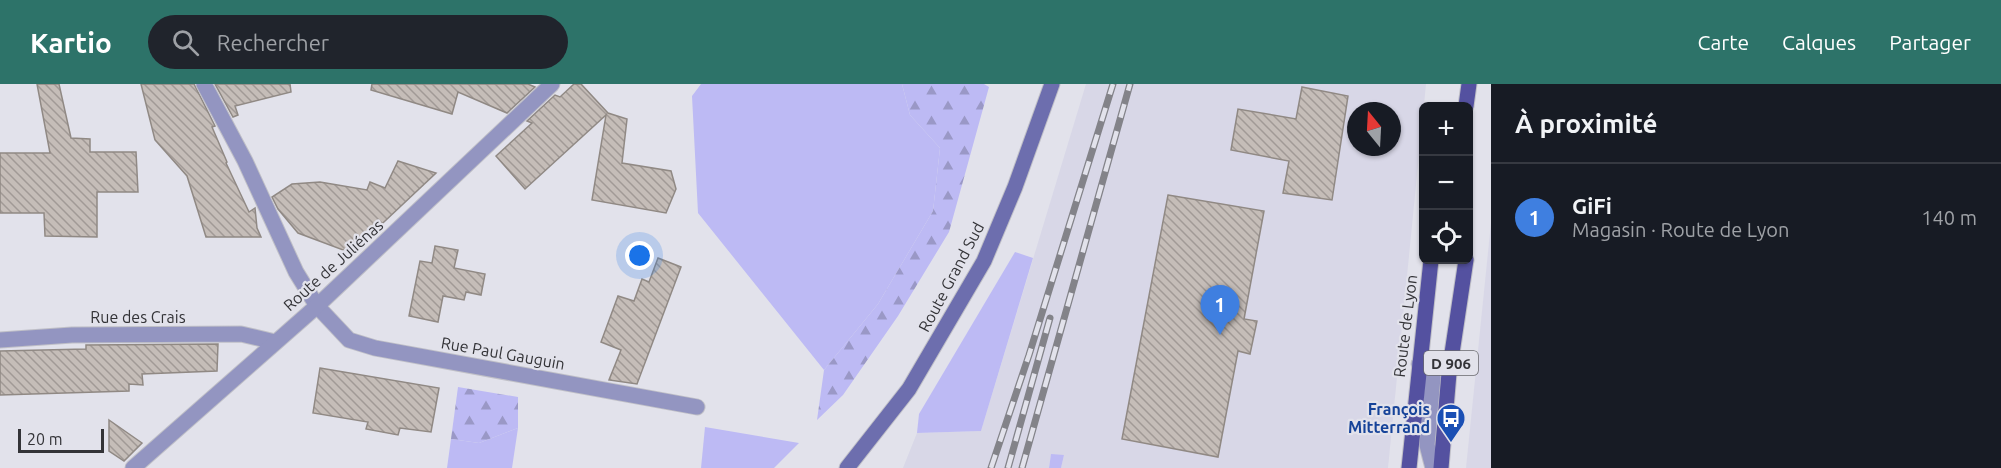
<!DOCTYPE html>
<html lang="fr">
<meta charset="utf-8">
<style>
:root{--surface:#171b24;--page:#20242c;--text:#f1f3f6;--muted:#9ea1a6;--line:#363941;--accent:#2d7369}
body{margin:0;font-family:Ubuntu,sans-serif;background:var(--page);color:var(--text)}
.controls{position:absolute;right:18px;top:18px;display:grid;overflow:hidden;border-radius:9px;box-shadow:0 2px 4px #0004}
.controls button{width:54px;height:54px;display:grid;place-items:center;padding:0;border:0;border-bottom:2px solid var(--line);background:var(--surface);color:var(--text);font:30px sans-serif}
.compass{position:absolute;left:1347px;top:18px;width:54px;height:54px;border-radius:50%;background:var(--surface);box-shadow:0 2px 4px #0004;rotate:342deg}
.scale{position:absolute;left:18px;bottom:15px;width:86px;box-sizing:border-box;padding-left:6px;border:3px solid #333337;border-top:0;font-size:16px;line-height:21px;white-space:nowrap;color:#333337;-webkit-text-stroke:4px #e2e2eb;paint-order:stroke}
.you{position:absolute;left:640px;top:172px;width:21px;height:21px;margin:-15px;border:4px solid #fff;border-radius:50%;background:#1a73e8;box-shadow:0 0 0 9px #1a73e833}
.badge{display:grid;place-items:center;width:39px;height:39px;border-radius:50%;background:var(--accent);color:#fff;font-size:20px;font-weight:700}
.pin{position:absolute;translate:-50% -50px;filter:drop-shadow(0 2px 3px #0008)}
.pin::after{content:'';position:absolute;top:32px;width:21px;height:18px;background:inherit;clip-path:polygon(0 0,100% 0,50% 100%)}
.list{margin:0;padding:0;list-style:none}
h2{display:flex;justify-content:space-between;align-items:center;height:78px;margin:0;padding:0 24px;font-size:26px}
h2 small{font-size:20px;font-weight:400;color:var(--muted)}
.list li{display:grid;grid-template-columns:39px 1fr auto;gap:18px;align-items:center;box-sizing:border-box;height:108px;padding:0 24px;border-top:2px solid var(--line)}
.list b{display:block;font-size:22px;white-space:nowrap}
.list p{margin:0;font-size:20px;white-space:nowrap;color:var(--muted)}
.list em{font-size:20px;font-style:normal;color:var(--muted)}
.icon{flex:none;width:33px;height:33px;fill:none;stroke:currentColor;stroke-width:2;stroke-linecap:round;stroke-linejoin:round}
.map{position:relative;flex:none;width:1491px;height:384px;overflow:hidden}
header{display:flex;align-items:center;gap:36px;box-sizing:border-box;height:84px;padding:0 30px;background:var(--accent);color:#fff}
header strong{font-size:28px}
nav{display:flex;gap:33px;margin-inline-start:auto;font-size:21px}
.search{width:420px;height:54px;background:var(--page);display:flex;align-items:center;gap:15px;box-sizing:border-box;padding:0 21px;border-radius:33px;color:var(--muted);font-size:22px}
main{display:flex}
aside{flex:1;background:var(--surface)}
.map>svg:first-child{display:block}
</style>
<header>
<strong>Kartio</strong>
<div class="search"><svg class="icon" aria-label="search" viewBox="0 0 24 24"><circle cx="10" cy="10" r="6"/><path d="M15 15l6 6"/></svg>Rechercher</div>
<nav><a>Carte</a><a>Calques</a><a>Partager</a></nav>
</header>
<main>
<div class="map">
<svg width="1491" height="384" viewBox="0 0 1491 384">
<defs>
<pattern id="forest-firs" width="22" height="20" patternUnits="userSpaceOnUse" patternTransform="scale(1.5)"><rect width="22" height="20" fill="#bdbaf4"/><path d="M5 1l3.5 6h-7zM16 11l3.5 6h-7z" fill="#9a98c6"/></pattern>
<pattern id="building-back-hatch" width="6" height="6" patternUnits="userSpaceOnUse" patternTransform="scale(1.5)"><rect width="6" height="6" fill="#c5bdb8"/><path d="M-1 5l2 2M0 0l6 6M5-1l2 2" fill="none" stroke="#a19a96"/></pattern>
</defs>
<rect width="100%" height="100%" fill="#e2e2eb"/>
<g fill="#d8d7e7" fill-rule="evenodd">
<path d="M1086 0H1426L1388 384H1061L1064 371H1051L1049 384H903L917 349 981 347ZM1356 27H1392V63H1356Z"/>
<polygon points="1491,139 1491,384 1466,384"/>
</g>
<g fill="#bdbaf4">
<polygon points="701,0 902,0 910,31 940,64 933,127 878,220 824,286 698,129 692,12"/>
<polygon points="1015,168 1033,174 981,347 917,349 919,330"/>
<polygon points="705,343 799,359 774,384 701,384"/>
<polygon points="518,344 512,384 447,384 451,355 479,359"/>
<polygon points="1051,370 1064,371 1061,384 1049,384"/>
</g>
<g fill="url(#forest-firs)">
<polygon points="902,0 984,0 989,3 949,148 898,232 843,311 817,336 824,286 878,220 933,127 940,64 910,31"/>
<polygon points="458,303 518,313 518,344 479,359 451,355"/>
</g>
<g fill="url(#building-back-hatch)" stroke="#908984" stroke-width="1.5">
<polygon points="37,0 59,0 71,54 90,55 90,68 136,68 138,108 97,108 97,153 45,152 44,129 0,129 0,69 50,69"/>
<polygon points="141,0 194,0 215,42 212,43 227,78 226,79 249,128 255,124 257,144 261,153 206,153 187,92 155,56"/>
<polygon points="215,0 290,0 291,8 235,22 238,31 233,33"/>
<polygon points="372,0 528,0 535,3 507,29 458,8 452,30 371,6"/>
<polygon points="574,0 581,0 608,29 627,35 622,79 671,87 676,105 666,129 592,116 606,31 525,105 496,72 532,39 527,37 555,11 560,13"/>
<polygon points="1302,3 1348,12 1332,116 1283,109 1289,77 1231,66 1238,25 1296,35"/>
<polygon points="398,77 436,89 351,169 298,149 278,125 272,113 292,100 320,98 367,106 370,98 385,104"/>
<polygon points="1168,111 1264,127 1244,235 1257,237 1250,270 1238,267 1218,373 1122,355"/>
<polygon points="435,162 458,166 454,184 485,190 481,211 466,208 464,216 443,212 438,238 409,232 420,177 432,179"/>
<polygon points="658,174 681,183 637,300 609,296 621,266 601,258 618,212 634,217 642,195 649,198"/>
<polygon points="218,260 217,287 142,290 143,301 129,300 129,307 0,311 0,267 86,265 86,261"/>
<polygon points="320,284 439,304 431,348 400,344 398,351 366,345 368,338 313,329"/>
<polygon points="109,336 142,359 124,377 109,367"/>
</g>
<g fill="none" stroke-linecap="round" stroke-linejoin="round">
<g stroke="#bfbfc7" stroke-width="17">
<polyline id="service" points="1419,280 1433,293 1427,361 1433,384"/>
</g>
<g stroke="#bfbfc7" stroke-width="17">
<g id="minor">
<polyline points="204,0 245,77 296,188 317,222 349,256 375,264 697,323"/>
<polyline points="0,256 72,251 241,250 275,258"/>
<polyline points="133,384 317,222 552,0"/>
</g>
</g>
<g stroke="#bfbfc7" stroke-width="17">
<polyline id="secondary" points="847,384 909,305 984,177 1015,103 1052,0"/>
</g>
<g stroke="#bfbfc7" stroke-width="17">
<g id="primary">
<polyline points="1466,22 1469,0"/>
<polyline points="1409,384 1431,176"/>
<polyline points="1441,384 1449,289 1466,176"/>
</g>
</g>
<use href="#service" stroke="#9395c1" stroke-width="15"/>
<use href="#minor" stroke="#9395c1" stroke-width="15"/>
<use href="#secondary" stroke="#6d6eae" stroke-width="15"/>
<use href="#primary" stroke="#5451a0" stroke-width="15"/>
<g stroke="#838389" stroke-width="7">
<g id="rail">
<polyline points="991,384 1029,271 1113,0"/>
<polyline points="1008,384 1050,234"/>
<polyline points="1022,384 1130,0"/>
</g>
</g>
<use href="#rail" stroke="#e2e2eb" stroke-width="4.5" stroke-dasharray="14" stroke-linecap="butt"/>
</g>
<defs>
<g id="bus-pin" transform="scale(1.5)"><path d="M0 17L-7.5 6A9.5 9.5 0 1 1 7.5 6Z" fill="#1a4fb4" stroke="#e2e2eb"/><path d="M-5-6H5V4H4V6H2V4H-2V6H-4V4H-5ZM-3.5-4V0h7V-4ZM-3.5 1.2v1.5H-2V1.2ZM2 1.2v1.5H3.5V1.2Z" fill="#fff"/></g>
</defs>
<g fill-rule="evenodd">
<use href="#bus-pin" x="1451" y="334"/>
</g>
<g text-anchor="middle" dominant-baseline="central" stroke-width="4.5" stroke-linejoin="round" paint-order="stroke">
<rect fill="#e2e2eb" stroke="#68686d" stroke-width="1.5" x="1424" y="267" width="54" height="24" rx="4.5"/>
<g font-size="15" font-weight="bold" fill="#333337">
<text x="1451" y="279">D 906</text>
</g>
<g font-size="16" fill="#333337" stroke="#e2e2eb">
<text transform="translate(333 181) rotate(-42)">Route de Juliénas</text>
<text transform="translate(951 193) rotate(-62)">Route Grand Sud</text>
<text x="138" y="233">Rue des Crais</text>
<text transform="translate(1405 242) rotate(-83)">Route de Lyon</text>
<text transform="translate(503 269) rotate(10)">Rue Paul Gauguin</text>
</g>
<g font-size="16" font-weight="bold" fill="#164399" stroke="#e2e2eb" text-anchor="end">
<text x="1430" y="325">François<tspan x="1430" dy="18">Mitterrand</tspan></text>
</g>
</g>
</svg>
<div class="controls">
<button>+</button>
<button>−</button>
<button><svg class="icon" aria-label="locate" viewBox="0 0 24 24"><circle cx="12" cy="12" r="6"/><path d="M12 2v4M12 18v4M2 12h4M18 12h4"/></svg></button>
</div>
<svg class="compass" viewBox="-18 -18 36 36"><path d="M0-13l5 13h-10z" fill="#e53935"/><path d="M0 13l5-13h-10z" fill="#9ea1a6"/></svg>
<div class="scale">20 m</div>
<div class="you"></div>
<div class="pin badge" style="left:1220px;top:251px;background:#3f7fe0">1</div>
</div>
<aside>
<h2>À proximité<small></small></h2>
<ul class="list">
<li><span class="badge" style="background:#3f7fe0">1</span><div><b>GiFi</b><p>Magasin · Route de Lyon</p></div><em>140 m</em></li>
</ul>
</aside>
</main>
